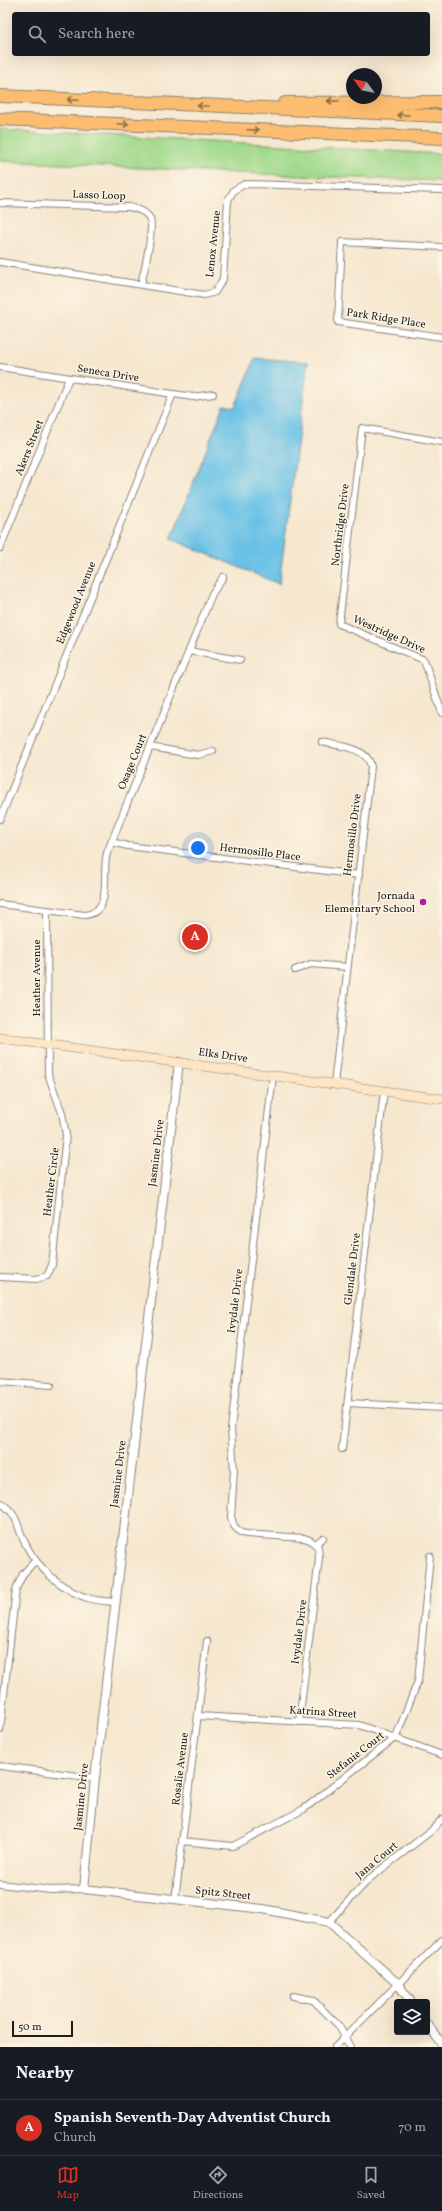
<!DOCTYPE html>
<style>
:root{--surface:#171b24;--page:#242831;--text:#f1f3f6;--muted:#9ea1a6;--line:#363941;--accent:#d93025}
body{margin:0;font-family:Vollkorn,serif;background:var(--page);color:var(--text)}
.controls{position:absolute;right:12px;bottom:12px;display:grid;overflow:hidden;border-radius:4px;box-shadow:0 4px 16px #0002}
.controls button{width:36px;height:36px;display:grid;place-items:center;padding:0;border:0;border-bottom:1px solid var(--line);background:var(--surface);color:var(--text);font:20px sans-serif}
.compass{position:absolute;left:346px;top:68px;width:36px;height:36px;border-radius:50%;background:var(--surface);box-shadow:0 4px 16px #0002;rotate:303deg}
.scale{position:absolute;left:12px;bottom:10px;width:61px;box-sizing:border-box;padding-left:4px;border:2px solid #1c1c1c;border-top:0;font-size:11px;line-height:14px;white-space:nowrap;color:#1c1c1c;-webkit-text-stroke:3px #fcf5e5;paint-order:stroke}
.you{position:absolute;left:198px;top:848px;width:14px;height:14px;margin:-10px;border:3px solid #fff;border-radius:50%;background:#1a73e8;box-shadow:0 0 0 6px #1a73e833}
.badge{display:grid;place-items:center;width:26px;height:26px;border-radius:50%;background:var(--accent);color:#fff;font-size:13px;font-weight:700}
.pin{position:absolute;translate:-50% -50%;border:2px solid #fff;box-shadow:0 1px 4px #0006}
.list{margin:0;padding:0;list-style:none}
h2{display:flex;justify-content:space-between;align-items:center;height:52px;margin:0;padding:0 16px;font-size:17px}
h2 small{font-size:13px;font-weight:400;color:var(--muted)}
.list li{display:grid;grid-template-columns:26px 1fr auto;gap:12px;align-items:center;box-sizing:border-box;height:56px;padding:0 16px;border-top:1px solid var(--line)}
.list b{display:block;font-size:15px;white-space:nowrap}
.list p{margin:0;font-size:13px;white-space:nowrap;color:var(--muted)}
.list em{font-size:13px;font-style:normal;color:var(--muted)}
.icon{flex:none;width:22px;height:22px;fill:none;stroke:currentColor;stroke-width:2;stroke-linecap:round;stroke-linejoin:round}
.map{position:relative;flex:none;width:442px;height:2047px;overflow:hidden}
.search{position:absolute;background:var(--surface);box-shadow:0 4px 16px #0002;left:12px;right:12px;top:12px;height:44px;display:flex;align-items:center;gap:10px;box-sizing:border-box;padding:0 14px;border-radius:4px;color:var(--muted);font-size:15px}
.sheet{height:108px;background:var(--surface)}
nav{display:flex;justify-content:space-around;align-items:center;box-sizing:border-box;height:56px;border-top:1px solid var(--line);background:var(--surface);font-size:11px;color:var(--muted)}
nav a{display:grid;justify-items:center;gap:2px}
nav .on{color:var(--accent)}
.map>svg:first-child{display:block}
</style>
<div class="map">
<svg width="442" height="2047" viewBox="0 0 442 2047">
<rect width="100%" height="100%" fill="#fcf5e5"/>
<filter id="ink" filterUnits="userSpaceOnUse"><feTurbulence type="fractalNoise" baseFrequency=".025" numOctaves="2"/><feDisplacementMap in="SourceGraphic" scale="8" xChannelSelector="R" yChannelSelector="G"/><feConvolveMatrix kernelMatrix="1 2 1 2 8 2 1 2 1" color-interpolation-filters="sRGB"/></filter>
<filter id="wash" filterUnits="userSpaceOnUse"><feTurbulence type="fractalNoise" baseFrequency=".012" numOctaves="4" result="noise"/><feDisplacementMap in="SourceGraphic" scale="16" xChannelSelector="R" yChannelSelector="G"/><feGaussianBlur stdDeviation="0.9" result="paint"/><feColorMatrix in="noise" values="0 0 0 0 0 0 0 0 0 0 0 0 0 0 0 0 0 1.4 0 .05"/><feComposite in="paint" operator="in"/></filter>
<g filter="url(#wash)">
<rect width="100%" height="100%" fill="#f6e7cf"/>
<polygon fill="#a0d98b" stroke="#5e7a54" points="0,129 442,154 442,181 299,176 0,161"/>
<polygon fill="#69c1e6" stroke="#426e81" points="255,358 308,362 279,584 171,539 224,405 235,407"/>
</g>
<g filter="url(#ink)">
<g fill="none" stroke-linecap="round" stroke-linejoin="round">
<g stroke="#898276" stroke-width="8">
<g id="minor">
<path d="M0 203 129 207C137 209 146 211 150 219 154 229 144 272 141 284"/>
<polyline points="442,247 342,242 338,322 442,337"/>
<polyline points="0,262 204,295 215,292 223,279 228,200 234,190 245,184 442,190"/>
<polyline points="0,367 193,397 213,394"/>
<polyline points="442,442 362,428 339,624 424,660 442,713"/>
<polyline points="0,548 69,378"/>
<polyline points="189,651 240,660"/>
<path d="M322 742C339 746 368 747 371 767L334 1084"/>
<polyline points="150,747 198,755 213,751"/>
<polyline points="0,819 173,394"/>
<polyline points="111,842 128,846 359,875"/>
<path d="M0 904 85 915C114 912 101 873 107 853L212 594 223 577"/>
<polyline points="295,970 311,964 347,967"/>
<polyline points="273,1075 231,1429 234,1470 231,1517 234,1526 241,1533 247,1534 304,1538 310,1540 318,1547 319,1558 299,1722"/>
<polyline points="0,1277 36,1279 47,1276 52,1265 66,1135 62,1113 48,1074 47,910"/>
<polyline points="0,1381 51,1385"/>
<polyline points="348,1403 442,1408"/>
<polyline points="342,1449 384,1091"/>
<path d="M0 1502C21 1517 15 1525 26 1545 38 1569 65 1592 91 1599 98 1601 108 1601 115 1602"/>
<polyline points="316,1544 323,1538"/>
<polyline points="198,1716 359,1725 442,1755"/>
<polyline points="0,1730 16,1589 23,1574 35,1561"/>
<polyline points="0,1766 95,1778"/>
<polyline points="182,1841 233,1846 304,1809 396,1737 418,1681 430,1556"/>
<polyline points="0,1884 51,1890 84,1889"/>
<polyline points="175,1900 207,1641"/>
<polyline points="329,1922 370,1878 431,1831 442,1819"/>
<polyline points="293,1996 313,2000 339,2026 350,2047"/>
<polyline points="335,2047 442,1940"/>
</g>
</g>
<g stroke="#898276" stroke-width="10">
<g id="tertiary">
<polyline points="179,1062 95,1778 84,1889 263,1909 329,1922 398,1984 411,2002"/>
<polyline points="427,2024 442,2044"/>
</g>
</g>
<g stroke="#898276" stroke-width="10">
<polyline id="secondary" points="0,1038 442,1099"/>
</g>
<g stroke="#898276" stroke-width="14">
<g id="motorway">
<polyline points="0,96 442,116"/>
<polyline points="285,103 442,102"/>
<polyline points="0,119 442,138"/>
</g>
</g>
<use href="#minor" stroke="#fff" stroke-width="6"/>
<use href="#tertiary" stroke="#fff" stroke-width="8"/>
<use href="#secondary" stroke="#fee5c5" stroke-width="9"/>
<use href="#motorway" stroke="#fcbd6f" stroke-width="12"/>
</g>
<defs><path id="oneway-shaft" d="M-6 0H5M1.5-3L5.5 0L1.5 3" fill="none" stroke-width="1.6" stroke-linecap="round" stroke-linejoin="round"/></defs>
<g stroke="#8c6c46">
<use href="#oneway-shaft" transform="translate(73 100) rotate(-177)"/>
<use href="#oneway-shaft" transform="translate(333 101) rotate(180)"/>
<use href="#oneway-shaft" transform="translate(203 106) rotate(-177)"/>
<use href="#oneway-shaft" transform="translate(403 115) rotate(-177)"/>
<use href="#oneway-shaft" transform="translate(123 124) rotate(3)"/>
<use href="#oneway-shaft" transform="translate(253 130) rotate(2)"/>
</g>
</g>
<circle fill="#b5179e" stroke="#fcf5e5" stroke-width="1.5" cx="423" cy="902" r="4"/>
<g text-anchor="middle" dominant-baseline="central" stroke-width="3" stroke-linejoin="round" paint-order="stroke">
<g font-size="11" fill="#1c1c1c" stroke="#fcf5e5">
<text transform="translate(99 196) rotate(2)">Lasso Loop</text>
<text transform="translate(214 244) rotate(-84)">Lenox Avenue</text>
<text transform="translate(386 319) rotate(9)">Park Ridge Place</text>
<text transform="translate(108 374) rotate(9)">Seneca Drive</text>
<text transform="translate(30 448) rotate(-68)">Akers Street</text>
<text transform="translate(341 525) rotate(-83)">Northridge Drive</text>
<text transform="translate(77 603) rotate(-68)">Edgewood Avenue</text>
<text transform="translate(389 635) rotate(24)">Westridge Drive</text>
<text transform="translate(133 762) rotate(-68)">Osage Court</text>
<text transform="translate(353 835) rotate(-83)">Hermosillo Drive</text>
<text transform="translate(260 853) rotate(7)">Hermosillo Place</text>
<text transform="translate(37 978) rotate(-90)">Heather Avenue</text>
<text transform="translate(223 1056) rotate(8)">Elks Drive</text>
<text transform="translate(157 1153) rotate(-83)">Jasmine Drive</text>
<text transform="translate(52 1182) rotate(-83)">Heather Circle</text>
<text transform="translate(353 1269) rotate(-83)">Glendale Drive</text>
<text transform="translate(236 1301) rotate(-83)">Ivydale Drive</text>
<text transform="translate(119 1474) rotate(-83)">Jasmine Drive</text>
<text transform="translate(300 1632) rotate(-83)">Ivydale Drive</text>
<text transform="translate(323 1713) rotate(4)">Katrina Street</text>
<text transform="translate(356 1756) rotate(-38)">Stefanie Court</text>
<text transform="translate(181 1769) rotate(-83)">Rosalie Avenue</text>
<text transform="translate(82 1797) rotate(-84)">Jasmine Drive</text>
<text transform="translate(377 1861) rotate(-40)">Jana Court</text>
<text transform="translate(223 1894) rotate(6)">Spitz Street</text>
</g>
<g font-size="11" fill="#1c1c1c" stroke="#fcf5e5" text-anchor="end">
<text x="415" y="896">Jornada<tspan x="415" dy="13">Elementary School</tspan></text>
</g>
</g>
</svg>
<div class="controls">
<button><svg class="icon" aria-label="layers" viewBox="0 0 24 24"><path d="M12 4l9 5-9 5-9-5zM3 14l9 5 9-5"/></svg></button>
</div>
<svg class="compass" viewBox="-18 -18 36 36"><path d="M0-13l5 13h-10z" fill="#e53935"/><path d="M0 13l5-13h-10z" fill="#9ea1a6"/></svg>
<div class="scale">50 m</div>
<div class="you"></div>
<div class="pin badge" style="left:195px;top:937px">A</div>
<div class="search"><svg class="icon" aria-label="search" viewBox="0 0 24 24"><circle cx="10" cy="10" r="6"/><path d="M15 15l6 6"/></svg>Search here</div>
</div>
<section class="sheet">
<h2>Nearby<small></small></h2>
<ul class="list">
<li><span class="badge">A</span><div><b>Spanish Seventh-Day Adventist Church</b><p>Church</p></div><em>70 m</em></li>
</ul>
</section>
<nav>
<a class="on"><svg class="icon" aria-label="map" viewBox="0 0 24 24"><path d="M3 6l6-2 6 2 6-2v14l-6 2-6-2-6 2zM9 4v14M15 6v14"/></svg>Map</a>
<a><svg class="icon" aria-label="directions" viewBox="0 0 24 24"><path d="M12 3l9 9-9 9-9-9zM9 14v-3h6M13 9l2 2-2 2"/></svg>Directions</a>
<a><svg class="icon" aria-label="saved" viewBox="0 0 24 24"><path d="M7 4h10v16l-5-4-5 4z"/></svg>Saved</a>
</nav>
